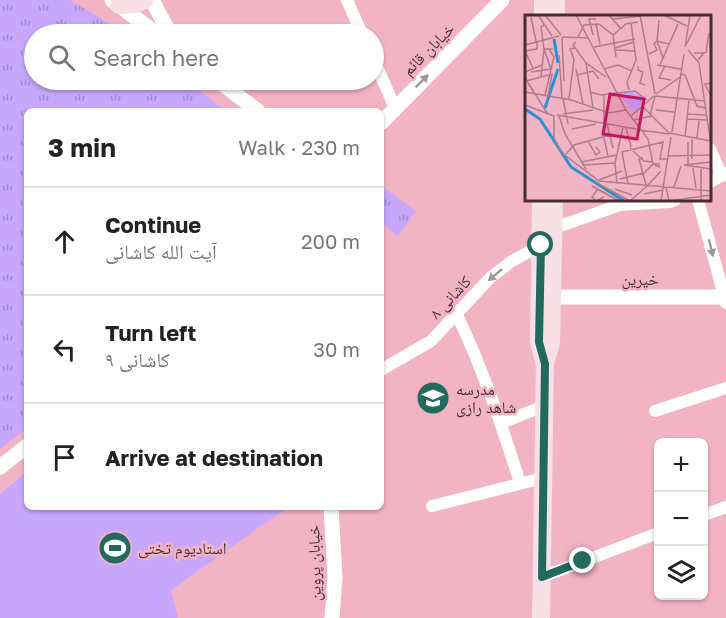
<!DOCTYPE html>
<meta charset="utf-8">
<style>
:root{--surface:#fff;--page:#f2f2f2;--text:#222;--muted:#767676;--line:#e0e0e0}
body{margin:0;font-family:"Golos Text","Noto Naskh Arabic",sans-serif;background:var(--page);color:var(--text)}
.controls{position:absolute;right:18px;bottom:18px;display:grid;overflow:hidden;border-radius:9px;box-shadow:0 2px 4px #0004}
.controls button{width:54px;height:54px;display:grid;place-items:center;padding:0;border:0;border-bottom:2px solid var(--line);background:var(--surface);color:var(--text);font:30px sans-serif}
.stop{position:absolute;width:18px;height:18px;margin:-14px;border:4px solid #236a5e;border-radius:50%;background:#fff}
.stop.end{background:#236a5e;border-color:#fff;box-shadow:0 2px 6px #0008}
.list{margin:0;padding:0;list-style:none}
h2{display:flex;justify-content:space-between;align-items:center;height:78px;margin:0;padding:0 24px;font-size:26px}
h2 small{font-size:20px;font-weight:400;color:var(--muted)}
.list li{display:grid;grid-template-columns:39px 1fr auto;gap:18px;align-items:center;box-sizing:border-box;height:108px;padding:0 24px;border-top:2px solid var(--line)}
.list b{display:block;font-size:22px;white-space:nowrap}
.list p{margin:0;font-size:20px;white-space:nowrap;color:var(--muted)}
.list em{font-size:20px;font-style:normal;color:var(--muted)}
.icon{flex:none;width:33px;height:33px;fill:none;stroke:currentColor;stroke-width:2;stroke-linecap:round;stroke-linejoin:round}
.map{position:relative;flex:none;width:726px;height:618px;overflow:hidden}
.search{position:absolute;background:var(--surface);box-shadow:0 2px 4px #0004;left:24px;top:24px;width:360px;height:66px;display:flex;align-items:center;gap:15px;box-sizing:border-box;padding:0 21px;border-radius:33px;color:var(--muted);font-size:22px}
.panel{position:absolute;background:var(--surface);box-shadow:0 2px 4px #0004;left:24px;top:108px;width:360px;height:402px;border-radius:9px}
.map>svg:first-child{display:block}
</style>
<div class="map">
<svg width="726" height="618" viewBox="0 0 726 618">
<defs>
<pattern id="grass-tufts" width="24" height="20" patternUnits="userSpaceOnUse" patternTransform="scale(1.5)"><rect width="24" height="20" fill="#c7a8fc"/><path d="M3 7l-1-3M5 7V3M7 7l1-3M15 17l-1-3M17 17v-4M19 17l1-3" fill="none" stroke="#a389cd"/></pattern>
</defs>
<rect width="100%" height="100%" fill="#f2b3c5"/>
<g fill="url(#grass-tufts)">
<polygon points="0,0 70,0 127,34 34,34 34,80 185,80 226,111 27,111 27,428 0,449"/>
<polygon points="382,186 416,211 398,236 381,223"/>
</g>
<polygon fill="#c7a8fc" points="27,471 27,507 288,507 171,590 178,618 0,618 0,494"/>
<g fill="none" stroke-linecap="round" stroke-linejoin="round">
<g stroke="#fff" stroke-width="12">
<polyline points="347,0 362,34"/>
<polyline points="374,60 395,108"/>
<polyline points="710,149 722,176"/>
<polyline points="710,182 726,173"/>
<polyline points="698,200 726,303"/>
<polyline points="554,228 620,205 669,202 675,200"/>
<path d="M457 315C483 369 502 426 520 483"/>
<polyline points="381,370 431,341 491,277 512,261 541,245"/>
<polyline points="655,411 726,388"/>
<polyline points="501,423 544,406"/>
<polyline points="432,506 543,478"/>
<polyline points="704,515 726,507"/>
<polyline points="542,577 658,533"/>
</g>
<g stroke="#fff" stroke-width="15">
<polyline points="112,0 157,34"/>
<polyline points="152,0 170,34"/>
<polyline points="217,80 258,111"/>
<polyline points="381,123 502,0"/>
<polyline points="553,297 726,297"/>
<polyline points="0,467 27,446"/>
<polyline points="331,507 335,577 332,618"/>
</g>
<g stroke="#f7e0e6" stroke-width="18">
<polyline points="556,0 556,16"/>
<polyline points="119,5 135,4 144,0"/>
<polyline points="543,16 543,0"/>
<polyline points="545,363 551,343 554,200"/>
<polyline points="541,618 545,365 539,342 541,200"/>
</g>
</g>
<defs><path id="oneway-solid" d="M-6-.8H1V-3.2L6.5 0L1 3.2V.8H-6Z" transform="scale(1.5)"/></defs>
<g fill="#a2969a">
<use href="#oneway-solid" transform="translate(422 81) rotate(-45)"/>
<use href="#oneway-solid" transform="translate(711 248) rotate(76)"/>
<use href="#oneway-solid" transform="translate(495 275) rotate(140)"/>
</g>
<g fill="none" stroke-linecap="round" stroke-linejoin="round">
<polyline stroke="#236a5e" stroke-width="8" points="541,245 539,342 545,364 542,577 583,561"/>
</g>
<defs>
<g id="school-disc" transform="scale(1.725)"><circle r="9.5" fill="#236a5e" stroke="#f2b3c5"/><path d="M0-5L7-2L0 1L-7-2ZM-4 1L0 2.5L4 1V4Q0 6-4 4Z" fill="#fff"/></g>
<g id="stadium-disc" transform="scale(1.725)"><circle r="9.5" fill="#236a5e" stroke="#f2b3c5"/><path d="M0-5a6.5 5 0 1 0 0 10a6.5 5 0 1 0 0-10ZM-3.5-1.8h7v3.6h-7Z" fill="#fff"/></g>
</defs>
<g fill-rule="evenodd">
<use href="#school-disc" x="433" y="398"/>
<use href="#stadium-disc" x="115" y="548"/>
</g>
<g text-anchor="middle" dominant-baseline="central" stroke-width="5" stroke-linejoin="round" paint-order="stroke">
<g font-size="16" fill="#462d34" stroke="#f2b3c5">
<text transform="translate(428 49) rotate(-45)">خیابان قائم</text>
<text x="640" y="279">خیرین</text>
<text transform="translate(450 297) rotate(-47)">کاشانی ۸</text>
<text transform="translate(314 563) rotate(-91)">خیابان پروین</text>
</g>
<g font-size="16" fill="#462d34" stroke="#f2b3c5" text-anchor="start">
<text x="456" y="389">مدرسه<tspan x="456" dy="18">شاهد رازی</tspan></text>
<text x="138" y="548">استادیوم تختی</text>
</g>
</g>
<g transform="translate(525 15)">
<rect width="186" height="186" fill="#f2b3c5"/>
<path d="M110 76 121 85 108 98 93 77Z" fill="#c7a8fc"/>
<path fill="none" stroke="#2992d1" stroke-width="3" d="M29 24 33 48M20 93 33 54M0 94 15 104 46 152 99 186"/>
<path fill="none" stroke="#ad7d8b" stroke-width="1.5" d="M13 0 27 21M20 0 36 20M51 0 101 95 123 124 128 149 134 152V149H128M84 0 96 14M115 0 130 79M139 0 162 11M6 2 11 26M88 4 116 1M134 5 132 26 138 43M71 9 75 29M74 9 88 20 91 42M68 20 64 4H71M88 20 101 9 113 7M37 22 64 23M53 22 59 10 74 9M37 23 39 66M51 27 48 30 61 48 81 62M0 30 34 21M161 30 176 0M69 32 110 24M160 32 165 0M90 33 109 27M91 35 110 36M163 35 174 48 186 130M0 36 12 34V26M0 36 8 53M169 38H179L173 45M181 38 184 18M124 39 132 35 129 29 132 26 144 29M34 40 37 83M61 48 68 93M132 50 156 54M135 50 153 9M113 51V55L118 57 115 68 120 70M140 51 134 63 146 65M51 54 58 89M79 54 93 50 107 56M0 57 17 50M6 57 26 54 19 34H28M155 59 160 60 172 91 180 93M52 60 68 56 74 64M16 62 19 34 16 12 20 9M0 63 22 98M1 66 27 59 23 81M186 68 180 69 186 81M104 75 102 67 111 45 106 8M0 77 46 85 84 98 101 95M65 77 76 80 110 76 122 85M131 79 155 62M20 80 29 42 24 34M130 81 180 86M38 84 43 109M44 84 49 44 45 34 50 33M0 90 29 101V123L37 138 74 166 186 176M117 91 144 118M131 95 149 97M38 99 68 95M163 99 181 100M32 100 117 115M125 100 130 81M34 101 40 119 61 154M106 101 129 81M162 104 182 105M109 105 127 101M79 108V79M82 109 88 133M101 113 106 132M47 114 71 109M115 115 144 119M147 117 159 39M144 118 186 126M160 122 164 85M79 123 83 141M172 124 174 106M63 126 71 140 75 137 71 132M105 133 119 146 128 147M41 139 49 130 85 120M143 141 186 140M118 143 114 144 121 170M167 144V124M56 147 92 140M163 149V127M59 150 90 148M159 150 186 154M159 150 186 147M168 153 171 173M176 154V186M95 164 119 158 128 149M74 165 97 156M72 168 105 186M92 169 90 148 98 112M103 169 97 137 138 127 135 144H143M123 170 136 156M67 171 94 186M141 172 144 186 186 180M149 172 156 151M73 174 67 182 71 186 79 182M90 174 107 180M119 179 138 175M105 186 122 171M136 186 146 122"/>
<path fill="#c2185b" fill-opacity="0.15" stroke="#c2185b" stroke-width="3" d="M85 79 119 84 112 124 78 119Z"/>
<rect width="186" height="186" fill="none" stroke="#462d34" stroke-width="3"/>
</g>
</svg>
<div class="controls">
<button>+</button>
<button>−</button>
<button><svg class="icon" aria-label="layers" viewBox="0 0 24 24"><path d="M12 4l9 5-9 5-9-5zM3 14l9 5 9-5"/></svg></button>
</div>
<div class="stop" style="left:541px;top:245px"></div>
<div class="stop end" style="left:583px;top:561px"></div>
<div class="search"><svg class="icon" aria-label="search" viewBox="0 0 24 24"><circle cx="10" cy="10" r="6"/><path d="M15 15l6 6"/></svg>Search here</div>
<section class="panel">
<h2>3 min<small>Walk · 230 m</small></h2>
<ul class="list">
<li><svg class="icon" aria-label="ahead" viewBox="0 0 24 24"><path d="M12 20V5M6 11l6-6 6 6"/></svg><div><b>Continue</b><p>آیت الله کاشانی</p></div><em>200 m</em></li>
<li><svg class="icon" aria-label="left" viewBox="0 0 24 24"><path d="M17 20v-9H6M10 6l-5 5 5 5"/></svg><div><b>Turn left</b><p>کاشانی ۹</p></div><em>30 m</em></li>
<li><svg class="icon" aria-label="arrive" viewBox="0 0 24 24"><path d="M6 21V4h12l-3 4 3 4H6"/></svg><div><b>Arrive at destination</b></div></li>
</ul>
</section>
</div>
